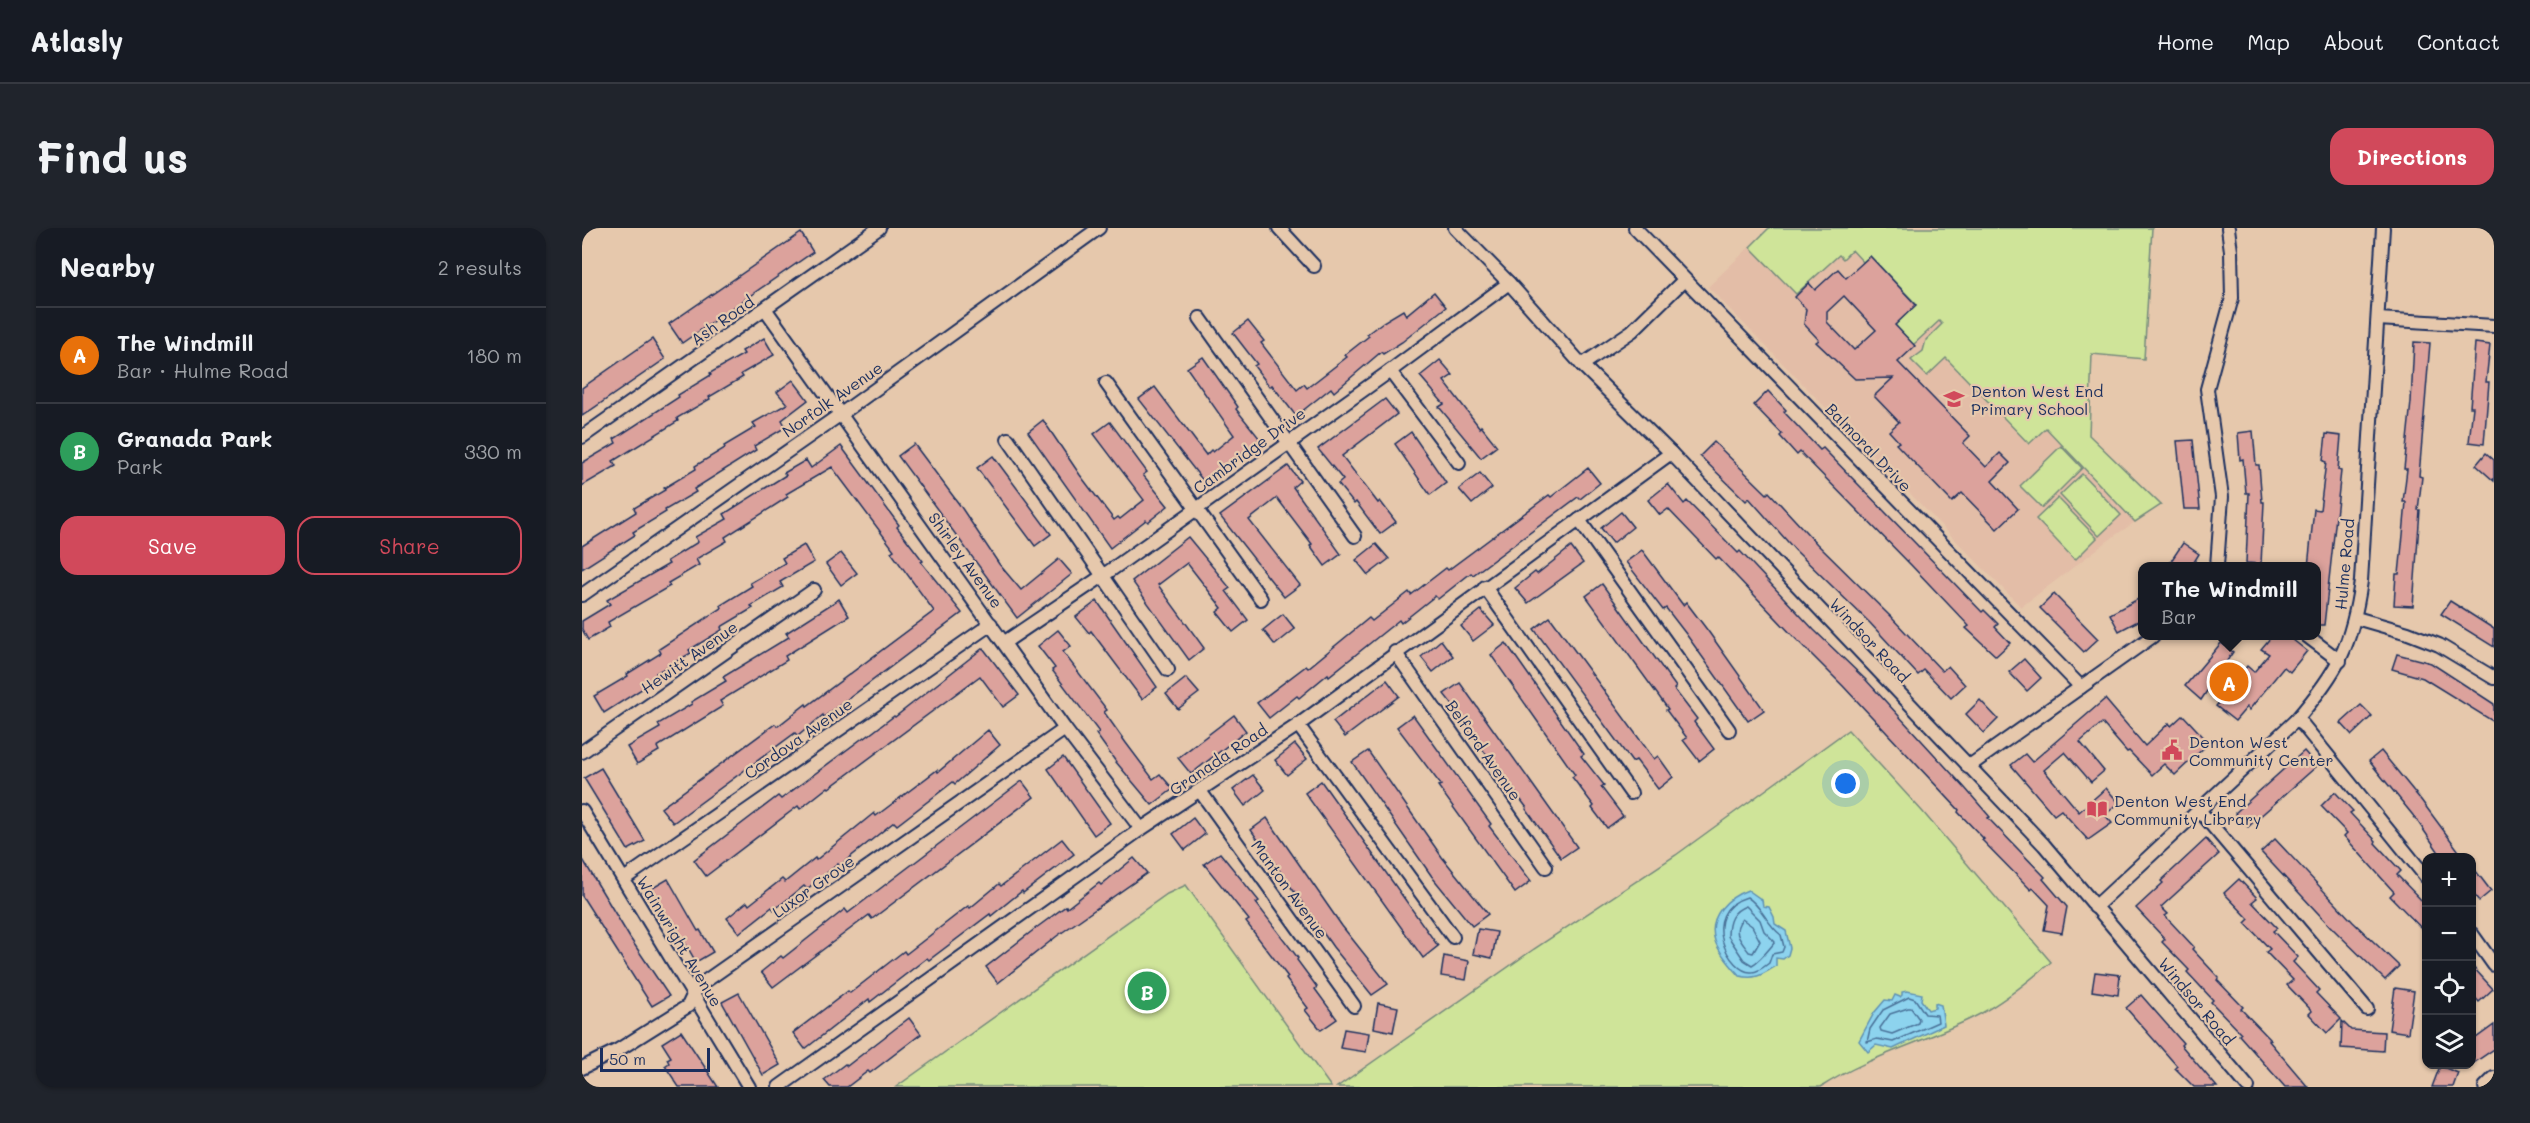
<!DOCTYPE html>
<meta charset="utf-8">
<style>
:root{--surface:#171b24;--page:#20242c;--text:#f1f3f6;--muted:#9ea1a6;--line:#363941;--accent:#d1495b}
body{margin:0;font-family:Mali,sans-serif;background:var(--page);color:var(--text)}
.controls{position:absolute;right:18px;bottom:18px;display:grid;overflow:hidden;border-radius:12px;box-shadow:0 2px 4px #0004}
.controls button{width:54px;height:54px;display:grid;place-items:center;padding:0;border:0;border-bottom:2px solid var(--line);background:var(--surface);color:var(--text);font:30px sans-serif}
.scale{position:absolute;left:18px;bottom:15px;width:110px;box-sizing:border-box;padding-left:6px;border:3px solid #1b2f5e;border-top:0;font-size:16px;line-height:21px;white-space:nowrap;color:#1b2f5e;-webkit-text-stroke:4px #e6c8ac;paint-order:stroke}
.you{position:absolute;left:1264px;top:556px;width:21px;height:21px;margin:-15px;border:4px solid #fff;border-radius:50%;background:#1a73e8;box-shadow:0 0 0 9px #1a73e833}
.badge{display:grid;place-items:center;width:39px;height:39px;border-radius:50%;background:var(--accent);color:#fff;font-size:20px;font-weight:700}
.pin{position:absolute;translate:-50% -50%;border:3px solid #fff;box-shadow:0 2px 6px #0006}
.popup{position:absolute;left:1556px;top:334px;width:183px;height:78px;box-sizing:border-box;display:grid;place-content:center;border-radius:12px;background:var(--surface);filter:drop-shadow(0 2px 4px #0005);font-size:20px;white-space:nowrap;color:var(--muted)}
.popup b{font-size:22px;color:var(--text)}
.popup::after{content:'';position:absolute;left:50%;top:100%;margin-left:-12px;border:12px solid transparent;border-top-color:var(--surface)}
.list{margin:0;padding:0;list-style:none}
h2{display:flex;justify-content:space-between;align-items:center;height:78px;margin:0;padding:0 24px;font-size:26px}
h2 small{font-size:20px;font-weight:400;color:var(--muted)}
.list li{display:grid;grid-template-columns:39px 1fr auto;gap:18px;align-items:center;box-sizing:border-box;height:96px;padding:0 24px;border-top:2px solid var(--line)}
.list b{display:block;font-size:22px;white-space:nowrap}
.list p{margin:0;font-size:20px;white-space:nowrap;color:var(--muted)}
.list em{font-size:20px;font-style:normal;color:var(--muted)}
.actions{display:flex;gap:12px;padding:18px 24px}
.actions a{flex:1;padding:14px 0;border:2px solid var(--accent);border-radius:18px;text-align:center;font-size:21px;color:var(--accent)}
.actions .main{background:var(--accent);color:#fff}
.icon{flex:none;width:33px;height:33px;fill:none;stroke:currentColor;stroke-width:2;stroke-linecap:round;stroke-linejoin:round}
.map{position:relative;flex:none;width:1912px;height:859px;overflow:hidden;border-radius:18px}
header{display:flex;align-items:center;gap:36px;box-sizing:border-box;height:84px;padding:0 30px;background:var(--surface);border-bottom:2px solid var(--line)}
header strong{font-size:28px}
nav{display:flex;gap:33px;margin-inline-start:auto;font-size:21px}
.intro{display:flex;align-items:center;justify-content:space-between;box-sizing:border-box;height:144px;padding:0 36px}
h1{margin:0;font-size:42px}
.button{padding:15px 27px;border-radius:18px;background:var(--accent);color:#fff;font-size:21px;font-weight:700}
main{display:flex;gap:36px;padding:0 36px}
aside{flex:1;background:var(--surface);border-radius:18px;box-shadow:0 2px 4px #0004}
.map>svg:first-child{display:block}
</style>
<header>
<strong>Atlasly</strong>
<nav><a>Home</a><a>Map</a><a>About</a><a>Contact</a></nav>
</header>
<div class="intro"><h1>Find us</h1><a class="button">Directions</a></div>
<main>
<aside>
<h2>Nearby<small>2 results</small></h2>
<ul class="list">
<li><span class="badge" style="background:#e8710a">A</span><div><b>The Windmill</b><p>Bar · Hulme Road</p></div><em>180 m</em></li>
<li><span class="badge" style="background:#2e9e5b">B</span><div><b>Granada Park</b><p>Park</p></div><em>330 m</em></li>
</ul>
<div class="actions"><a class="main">Save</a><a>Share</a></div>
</aside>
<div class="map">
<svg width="1912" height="859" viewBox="0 0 1912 859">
<rect width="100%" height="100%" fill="#e6c8ac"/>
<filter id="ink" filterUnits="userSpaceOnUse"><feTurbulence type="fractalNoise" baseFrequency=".0167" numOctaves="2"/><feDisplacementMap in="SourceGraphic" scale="12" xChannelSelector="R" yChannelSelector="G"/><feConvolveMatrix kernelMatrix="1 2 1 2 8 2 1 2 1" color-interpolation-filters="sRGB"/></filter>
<g filter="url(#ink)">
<polygon fill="#e3bda7" points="1187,0 1570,0 1562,131 1510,126 1507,207 1579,277 1535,306 1439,379 1126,59"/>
<g fill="#cfe499" stroke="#758a7c" stroke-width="1.5">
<polygon points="1187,0 1570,0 1562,131 1510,126 1507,207 1579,277 1553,294 1464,200 1447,216 1364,130 1345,148 1329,132 1341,123 1344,112 1360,96 1357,93 1331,117 1313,97 1334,76 1288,28 1281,34 1270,22 1261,31 1257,27 1214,66 1168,19"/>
<polygon points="1479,218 1500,240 1460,280 1438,258"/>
<polygon points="1500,246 1539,287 1517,308 1478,267"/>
<polygon points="1476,270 1515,310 1493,332 1454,291"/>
<path d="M1266 502 1340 583 1469 734C1447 753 1424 772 1398 786 1347 813 1288 827 1239 859H755L952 721 1094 627Z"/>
<polygon points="604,657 749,859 314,859 585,666"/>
</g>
<g fill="#8dd3ee" stroke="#5f91b4" stroke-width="1.5">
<path d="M1166 662 1180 672 1181 678 1187 679 1192 689 1193 696 1204 703 1208 720 1206 727 1201 731 1194 730V738C1181 746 1174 752 1158 748 1150 739 1137 725 1133 713 1125 688 1146 669 1166 662Z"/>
<polygon points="1325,763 1340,766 1339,772 1346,782 1353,780 1353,775 1359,777 1362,797 1311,821 1294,817 1286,824 1277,813 1292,785 1303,772 1310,773 1313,767 1318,769 1320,767 1320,764"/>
</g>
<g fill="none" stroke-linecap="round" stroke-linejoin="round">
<g stroke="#497198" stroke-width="1.5">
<path d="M1165 669C1181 679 1184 696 1199 707L1202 719 1200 724 1190 726 1187 735C1182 739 1176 744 1170 744 1148 746 1115 684 1165 669Z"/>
<path d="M1164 678 1178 692 1182 703 1193 714C1187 721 1178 733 1170 737L1162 732 1146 708C1146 693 1150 683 1164 678Z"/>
<path d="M1160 691 1170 698 1178 713 1171 725 1167 724C1159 713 1149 704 1160 691Z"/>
<polygon points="1327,769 1333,771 1343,786 1355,787 1356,794 1311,814 1295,811 1285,814 1288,801 1301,782"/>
<polygon points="1326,780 1329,780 1337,791 1336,795 1310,806 1299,803 1298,800 1308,786"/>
</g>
</g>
<g fill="#dca29c" stroke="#1b2f5e" stroke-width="1.5" fill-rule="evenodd">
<polygon points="219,5 231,24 100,115 87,96"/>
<path d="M1288 28 1334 77 1313 97 1333 118 1316 134 1388 208 1381 215 1404 239 1418 225 1428 235 1410 253 1436 281 1415 301 1380 265 1370 274 1314 216 1317 214 1307 203 1317 194 1292 168 1311 150 1273 151 1234 114 1237 112 1222 96 1224 81 1213 69 1227 55 1233 62 1256 41 1264 50ZM1262 68 1294 102 1272 122 1245 94V84Z"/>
<polygon points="852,64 864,79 820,114 801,126 799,124 752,164 749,160 714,188 690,157 688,159 672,138 675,136 651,105 666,93 682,113 679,115 715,162 722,156 725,160 765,129 763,127 787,108 785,106 801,94 821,82 824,87"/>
<polygon points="182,110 192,127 159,146 161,149 127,169 128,171 95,190 96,193 31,233 34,238 0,258 0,235 34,215 32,211 97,169 96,167 129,147 128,145 162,126 160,123"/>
<polygon points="70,111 83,131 0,188 0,160"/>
<polygon points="1832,114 1848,115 1837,248 1840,249 1836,282 1838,282 1831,378 1812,377 1814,346 1817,346 1821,307 1824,274 1821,274 1825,241 1822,241 1829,174"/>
<polygon points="1893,115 1908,117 1904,154 1907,154 1902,216 1887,214 1891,179 1888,179"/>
<polygon points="621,129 656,179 654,181 678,211 622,254 557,171 573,159 624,227 629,222 631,224 652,207 605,140"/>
<polygon points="858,132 871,147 862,153 898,200 899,198 915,218 899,230 857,179 862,176 838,148"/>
<polygon points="211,152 226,172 200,192 204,199 172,218 174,222 112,261 114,264 83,282 84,284 51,304 53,307 0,341 0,318 54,284 52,280 83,262 82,260 114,241 113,238 143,220 142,218 174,199 171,195 205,176 195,164"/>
<polygon points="1186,163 1204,182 1202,184 1238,222 1241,220 1400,384 1402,382 1416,396 1413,399 1428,415 1414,428 1384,400 1387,398 1329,337 1218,224 1215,227 1198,208 1200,206 1172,177"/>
<polygon points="803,171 815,186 760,228 796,275 798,273 814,294 798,306 774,274 772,276 756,256 761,252 736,221"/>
<polygon points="461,192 498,247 532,292 536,289 538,291 562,272 512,206 528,194 565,244 561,247 586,278 566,294 564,292 528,320 446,204"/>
<polygon points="1671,203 1674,237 1677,237 1680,274 1682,274 1679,336 1664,335 1667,265 1664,265 1661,231 1658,232 1656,205"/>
<polygon points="829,204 864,255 848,267 813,216"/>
<polygon points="1744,206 1759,208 1756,242 1759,243 1742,397 1734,397 1734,339 1726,339 1732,281 1738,282 1744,234 1741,233"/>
<polygon points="1611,212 1618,281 1602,281 1595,213"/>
<polygon points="1132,214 1185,266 1187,264 1235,316 1309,389 1360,443 1366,438 1383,457 1369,470 1342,442 1336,447 1288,395 1213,322 1167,270 1164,273 1118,228"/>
<polygon points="332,216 377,276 417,336 439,362 477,331 490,346 435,390 316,228"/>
<polygon points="259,218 317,297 315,299 341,333 339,334 380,385 242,489 241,487 216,508 213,505 91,595 79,580 193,496 196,498 224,476 225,478 352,383 309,324 312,322 250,239 204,266 206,269 143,309 145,313 114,331 117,337 86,355 88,358 26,394 28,399 6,412 0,401 0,393 28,376 25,372 87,336 85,333 116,314 113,309 145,291 142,286 204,247 202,245 224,232 229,240"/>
<polygon points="1904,225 1912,232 1912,253 1894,237"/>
<polygon points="411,228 469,306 453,318 395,240"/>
<polygon points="706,238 718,253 711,259 759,326 743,338 728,317 730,316 695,270 667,292 718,357 702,369 638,288"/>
<polygon points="1006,240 1018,255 998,271 996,269 891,347 889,345 856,371 853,368 819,395 817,392 747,448 746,446 717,470 715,468 687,490 675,475 724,438 726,440 787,390 790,393 827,364 829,367 864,340 866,342 967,267 969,269"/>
<polygon points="898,245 910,260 890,276 877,261"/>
<polygon points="1086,256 1102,276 1105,273 1156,325 1158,323 1232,402 1284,452 1383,560 1408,589 1406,590 1463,649 1461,651 1485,679 1480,705 1462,702 1467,677 1451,660 1449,662 1400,612 1402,611 1376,584 1377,582 1261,458 1212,409 1136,329 1134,331 1086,281 1078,287 1066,272"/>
<polygon points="1039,284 1051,299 1031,315 1019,300"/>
<polygon points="606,309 648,360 644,363 666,392 651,404 635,384 640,380 605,335 576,357 622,420 607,432 550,353"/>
<polygon points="1601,315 1617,326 1609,339 1585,339"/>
<polygon points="794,316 807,331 786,347 774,332"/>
<polygon points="222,317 232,334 198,354 201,359 169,378 171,380 139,399 140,402 107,422 109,425 74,445 77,450 22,485 12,468 46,448 45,446 79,425 77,421 140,380 139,377 170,358 168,355 203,335 200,330"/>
<polygon points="989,319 1001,335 946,375 933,360 953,344 955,346"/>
<polygon points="1060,322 1101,377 1104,374 1126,403 1182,482 1166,493 1104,406 1084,380 1081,382 1044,334"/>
<polygon points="259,325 275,345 259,357 244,336"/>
<polygon points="1020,356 1094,459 1092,461 1115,491 1112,494 1132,521 1117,533 1101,512 1105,510 1084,482 1086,481 1004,368"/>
<polygon points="1472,366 1516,411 1502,424 1458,380"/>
<polygon points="1560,369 1560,391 1537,403 1528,386"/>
<polygon points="257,371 267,388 203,428 205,432 138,473 141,478 75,519 77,523 55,536 45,519 78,500 76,496 110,476 109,474 144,453 141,449 207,409 204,405"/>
<polygon points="515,373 575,459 560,471 509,403 507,405 494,389"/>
<polygon points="1868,373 1912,401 1912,419 1859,386"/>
<polygon points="899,382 912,397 891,413 879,398"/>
<polygon points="701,386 713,401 693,417 681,402"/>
<polygon points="968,389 1072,531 1076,528 1091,549 1076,561 1054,532 1050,534 952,401"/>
<polygon points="476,402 489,418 481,424 525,482 522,484 544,515 571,551 578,546 591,561 570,577 534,534 514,506 517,504 470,442 473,440 456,418"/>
<polygon points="1690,408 1706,408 1725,423 1708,444 1702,439 1667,482 1665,479 1653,493 1634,478 1665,438 1672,444 1687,426 1679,421"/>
<polygon points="859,412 871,428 851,444 839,429"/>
<polygon points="924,415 1002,526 999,528 1022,557 1019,559 1041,588 1025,600 1010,580 1012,578 990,549 993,547 909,427"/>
<polygon points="1639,415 1651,424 1619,472 1603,458"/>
<polygon points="401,420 437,467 421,479 398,448 247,560 246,559 218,581 216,578 124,648 112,632 196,568 199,571 282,509 283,510 312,488 313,489"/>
<polygon points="1815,426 1849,435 1912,476 1912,494 1841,450 1810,441"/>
<polygon points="1442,431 1459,450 1445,463 1427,444"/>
<polygon points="604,450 617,465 596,481 584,466"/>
<polygon points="805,452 817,468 763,509 751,494"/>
<polygon points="878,455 995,619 979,630 944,581 945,580 882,497 885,495 862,466"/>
<polygon points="1523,471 1563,518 1587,495 1589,498 1601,487 1627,515 1593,547 1582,536 1570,547 1547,523 1545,524 1520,495 1498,514 1522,543 1509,554 1483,524 1462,542 1497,584 1524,560 1537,575 1523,587 1530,595 1506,612 1479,582 1472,587 1429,537 1443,526 1450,534"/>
<polygon points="1398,472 1416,491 1402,505 1384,486"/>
<polygon points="1779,477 1790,488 1770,507 1759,495"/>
<polygon points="652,487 664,503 609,546 596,530"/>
<polygon points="831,487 909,596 907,598 949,653 933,665 856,558 859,557 815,499"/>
<polygon points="406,502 418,517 373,556 371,554 315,597 312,594 257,638 256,636 225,661 222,658 192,682 190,679 157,705 145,690 165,674 167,677 200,651 203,654 233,630 234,632 292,585 294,588 355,542 356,544"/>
<polygon points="713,516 725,531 705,547 693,532"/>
<polygon points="786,523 860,629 906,686 890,698 851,650 770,534"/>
<polygon points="1722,523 1735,538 1666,599 1653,585"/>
<polygon points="1799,523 1839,572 1882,630 1862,630 1856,623 1834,591 1787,533"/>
<polygon points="481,529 528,595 512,607 466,541"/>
<polygon points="19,540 63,613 46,622 2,550"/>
<polygon points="671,547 683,562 663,578 651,562"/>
<polygon points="440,553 452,569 290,691 287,687 191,759 179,744 199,728 201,730 263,681 266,685"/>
<polygon points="739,553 856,718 841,730 723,565"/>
<polygon points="1753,564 1771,583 1768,585 1794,613 1793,615 1819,643 1815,647 1845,678 1845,706 1808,668 1812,664 1762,608 1765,605 1739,578"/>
<polygon points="611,590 623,606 603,622 591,606"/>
<polygon points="685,590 760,698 806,756 790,767 751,719 669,602"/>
<polygon points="480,611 492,626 441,665 440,663 409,688 408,686 347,732 345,730 288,774 287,771 223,821 211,805 266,763 268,765 322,723 324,726 386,678 388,680 417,656 419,658"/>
<polygon points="1624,611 1637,626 1579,679 1586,686 1583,688 1612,719 1610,721 1637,750 1635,752 1661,779 1659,781 1689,812 1687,813 1726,859 1703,859 1657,807 1659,805 1629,774 1631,772 1605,744 1607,742 1580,714 1583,711 1554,680 1581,655 1579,653"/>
<polygon points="1693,611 1771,694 1817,738 1803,752 1748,698 1679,624"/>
<polygon points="638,625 677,673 674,675 716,730 715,732 735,759 733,761 755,791 739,802 723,782 726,780 704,751 706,749 664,694 667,692 622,636"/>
<polygon points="0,630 48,710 87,768 70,778 0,668"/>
<polygon points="552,630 565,645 475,708 416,755 404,739 454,700 484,678 485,680 517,655 519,657"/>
<polygon points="1890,638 1909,663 1897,673 1890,664"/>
<polygon points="86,651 116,703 118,702 131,724 114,734 99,708 96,709 69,661"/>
<polygon points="1657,651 1675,670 1670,674 1695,700 1691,703 1716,729 1711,734 1737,762 1734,765 1759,791 1745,805 1727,786 1730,783 1705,757 1711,752 1684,724 1688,721 1663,695 1667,691 1642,665"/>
<polygon points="896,701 915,704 910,730 891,726"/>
<polygon points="862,728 887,733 884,752 859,748"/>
<polygon points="1890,738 1911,761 1897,774 1890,766"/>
<polygon points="1513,744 1538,747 1536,767 1510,763"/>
<polygon points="1813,760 1832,763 1826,805 1807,802"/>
<polygon points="157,765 198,837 181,847 140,774"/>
<polygon points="1559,767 1601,815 1599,817 1635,859 1612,859 1593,840 1595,838 1544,780"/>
<polygon points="796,775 816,779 811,804 792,800"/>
<polygon points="327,790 339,806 288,845 286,843 265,859 248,859 242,852 263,836 265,838"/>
<polygon points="1760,793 1769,802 1802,804 1801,823 1759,820"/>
<polygon points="1912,797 1912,821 1890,836 1890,813"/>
<polygon points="762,801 787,805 784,824 758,820"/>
<polygon points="99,803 136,859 97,859 83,838 87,835 85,831 89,829 80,815"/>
<polygon points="1858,838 1876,845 1871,859 1850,859"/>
</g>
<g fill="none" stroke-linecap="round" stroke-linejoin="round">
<g stroke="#1b2f5e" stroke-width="16">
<g id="street">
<polyline points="697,0 732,38"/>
<polyline points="873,0 927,55 1000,137 1089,225 1462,617 1666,859"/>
<polyline points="1053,0 1499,459"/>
<polyline points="184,82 483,501 559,601"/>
<polyline points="618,90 773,308"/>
<polyline points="1796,91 1912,98"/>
<polyline points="1000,137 1050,103 1102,52"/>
<polyline points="808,143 877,235"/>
<polyline points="524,155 679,371"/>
<polyline points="0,209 297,0"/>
<polyline points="426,211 586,442"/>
<polyline points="997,292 1147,502"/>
<polyline points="1635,338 1640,269 1625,161 1650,70 1649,23 1646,0"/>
<polyline points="903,359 1049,565"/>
<polyline points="0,367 259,186 517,0"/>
<polyline points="1774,390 1826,405 1857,417 1912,450"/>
<polyline points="1725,408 1758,433"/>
<polyline points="423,414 522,347 808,143 927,55"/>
<polyline points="813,424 964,639"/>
<polyline points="1714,492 1721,497 1844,649"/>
<polyline points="716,497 871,709"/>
<polyline points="0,524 232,362"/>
<polyline points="1386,539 1571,408"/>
<polyline points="618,563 772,778"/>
<polyline points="1617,582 1785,781"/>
<polyline points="0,583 167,859"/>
<polyline points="42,651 409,396"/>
<path d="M1513 679 1714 492C1756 443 1770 418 1779 353L1801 0"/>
<polyline points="1890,706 1912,737"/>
<polyline points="0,840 36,822 106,778 115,759 483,501"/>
<polyline points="197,859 559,601 716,497 1089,225"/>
<polyline points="1903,859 1912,850"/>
</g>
</g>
<use href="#street" stroke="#e6c8ac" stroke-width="12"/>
</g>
</g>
<defs>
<g id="school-bare" transform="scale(1.62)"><path d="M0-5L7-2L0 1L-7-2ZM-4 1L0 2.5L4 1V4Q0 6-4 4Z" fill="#d1495b" stroke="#e6c8ac" stroke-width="2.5" paint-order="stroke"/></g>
<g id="civic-bare" transform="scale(1.62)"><path d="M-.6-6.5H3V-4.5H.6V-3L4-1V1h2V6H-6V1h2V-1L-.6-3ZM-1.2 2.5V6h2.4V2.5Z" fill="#d1495b" stroke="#e6c8ac" stroke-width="2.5" paint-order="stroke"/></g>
<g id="library-bare" transform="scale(1.62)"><path d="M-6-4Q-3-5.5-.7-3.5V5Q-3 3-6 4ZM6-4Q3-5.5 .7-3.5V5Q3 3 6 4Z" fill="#d1495b" stroke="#e6c8ac" stroke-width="2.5" paint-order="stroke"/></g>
</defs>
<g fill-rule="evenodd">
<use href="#school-bare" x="1372" y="171"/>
<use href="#civic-bare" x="1590" y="522"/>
<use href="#library-bare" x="1515" y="581"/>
</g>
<g text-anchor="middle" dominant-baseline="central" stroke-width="4.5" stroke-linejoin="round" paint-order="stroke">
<g font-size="16" fill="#1b2f5e" stroke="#e6c8ac">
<text transform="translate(140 92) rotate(-35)">Ash Road</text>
<text transform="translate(250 171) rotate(-35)">Norfolk Avenue</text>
<text transform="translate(1287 219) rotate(46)">Balmoral Drive</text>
<text transform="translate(667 222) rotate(-36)">Cambridge Drive</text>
<text transform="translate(384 332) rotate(54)">Shirley Avenue</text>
<text transform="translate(1762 336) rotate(-85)">Hulme Road</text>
<text transform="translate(1288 412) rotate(47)">Windsor Road</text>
<text transform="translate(107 429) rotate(-35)">Hewitt Avenue</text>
<text transform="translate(216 510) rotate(-35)">Cordova Avenue</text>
<text transform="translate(902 522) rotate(55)">Belford Avenue</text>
<text transform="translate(636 531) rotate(-34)">Granada Road</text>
<text transform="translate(231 658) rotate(-35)">Luxor Grove</text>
<text transform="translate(708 661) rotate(54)">Manton Avenue</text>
<text transform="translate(98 713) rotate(59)">Wainwright Avenue</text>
<text transform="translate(1615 773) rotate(50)">Windsor Road</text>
</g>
<g font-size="16" fill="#1b2f5e" stroke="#e6c8ac" text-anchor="start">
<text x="1389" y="162">Denton West End<tspan x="1389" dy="18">Primary School</tspan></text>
<text x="1607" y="513">Denton West<tspan x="1607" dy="18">Community Center</tspan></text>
<text x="1532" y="572">Denton West End<tspan x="1532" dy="18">Community Library</tspan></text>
</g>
</g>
</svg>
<div class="controls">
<button>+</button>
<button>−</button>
<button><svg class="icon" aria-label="locate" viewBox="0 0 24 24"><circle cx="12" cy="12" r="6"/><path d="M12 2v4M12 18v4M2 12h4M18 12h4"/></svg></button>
<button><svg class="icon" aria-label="layers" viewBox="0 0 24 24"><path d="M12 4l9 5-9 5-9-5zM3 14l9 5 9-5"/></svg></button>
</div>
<div class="scale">50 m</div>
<div class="you"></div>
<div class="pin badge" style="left:1647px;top:454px;background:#e8710a">A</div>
<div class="popup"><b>The Windmill</b>Bar</div>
<div class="pin badge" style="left:565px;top:763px;background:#2e9e5b">B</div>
</div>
</main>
